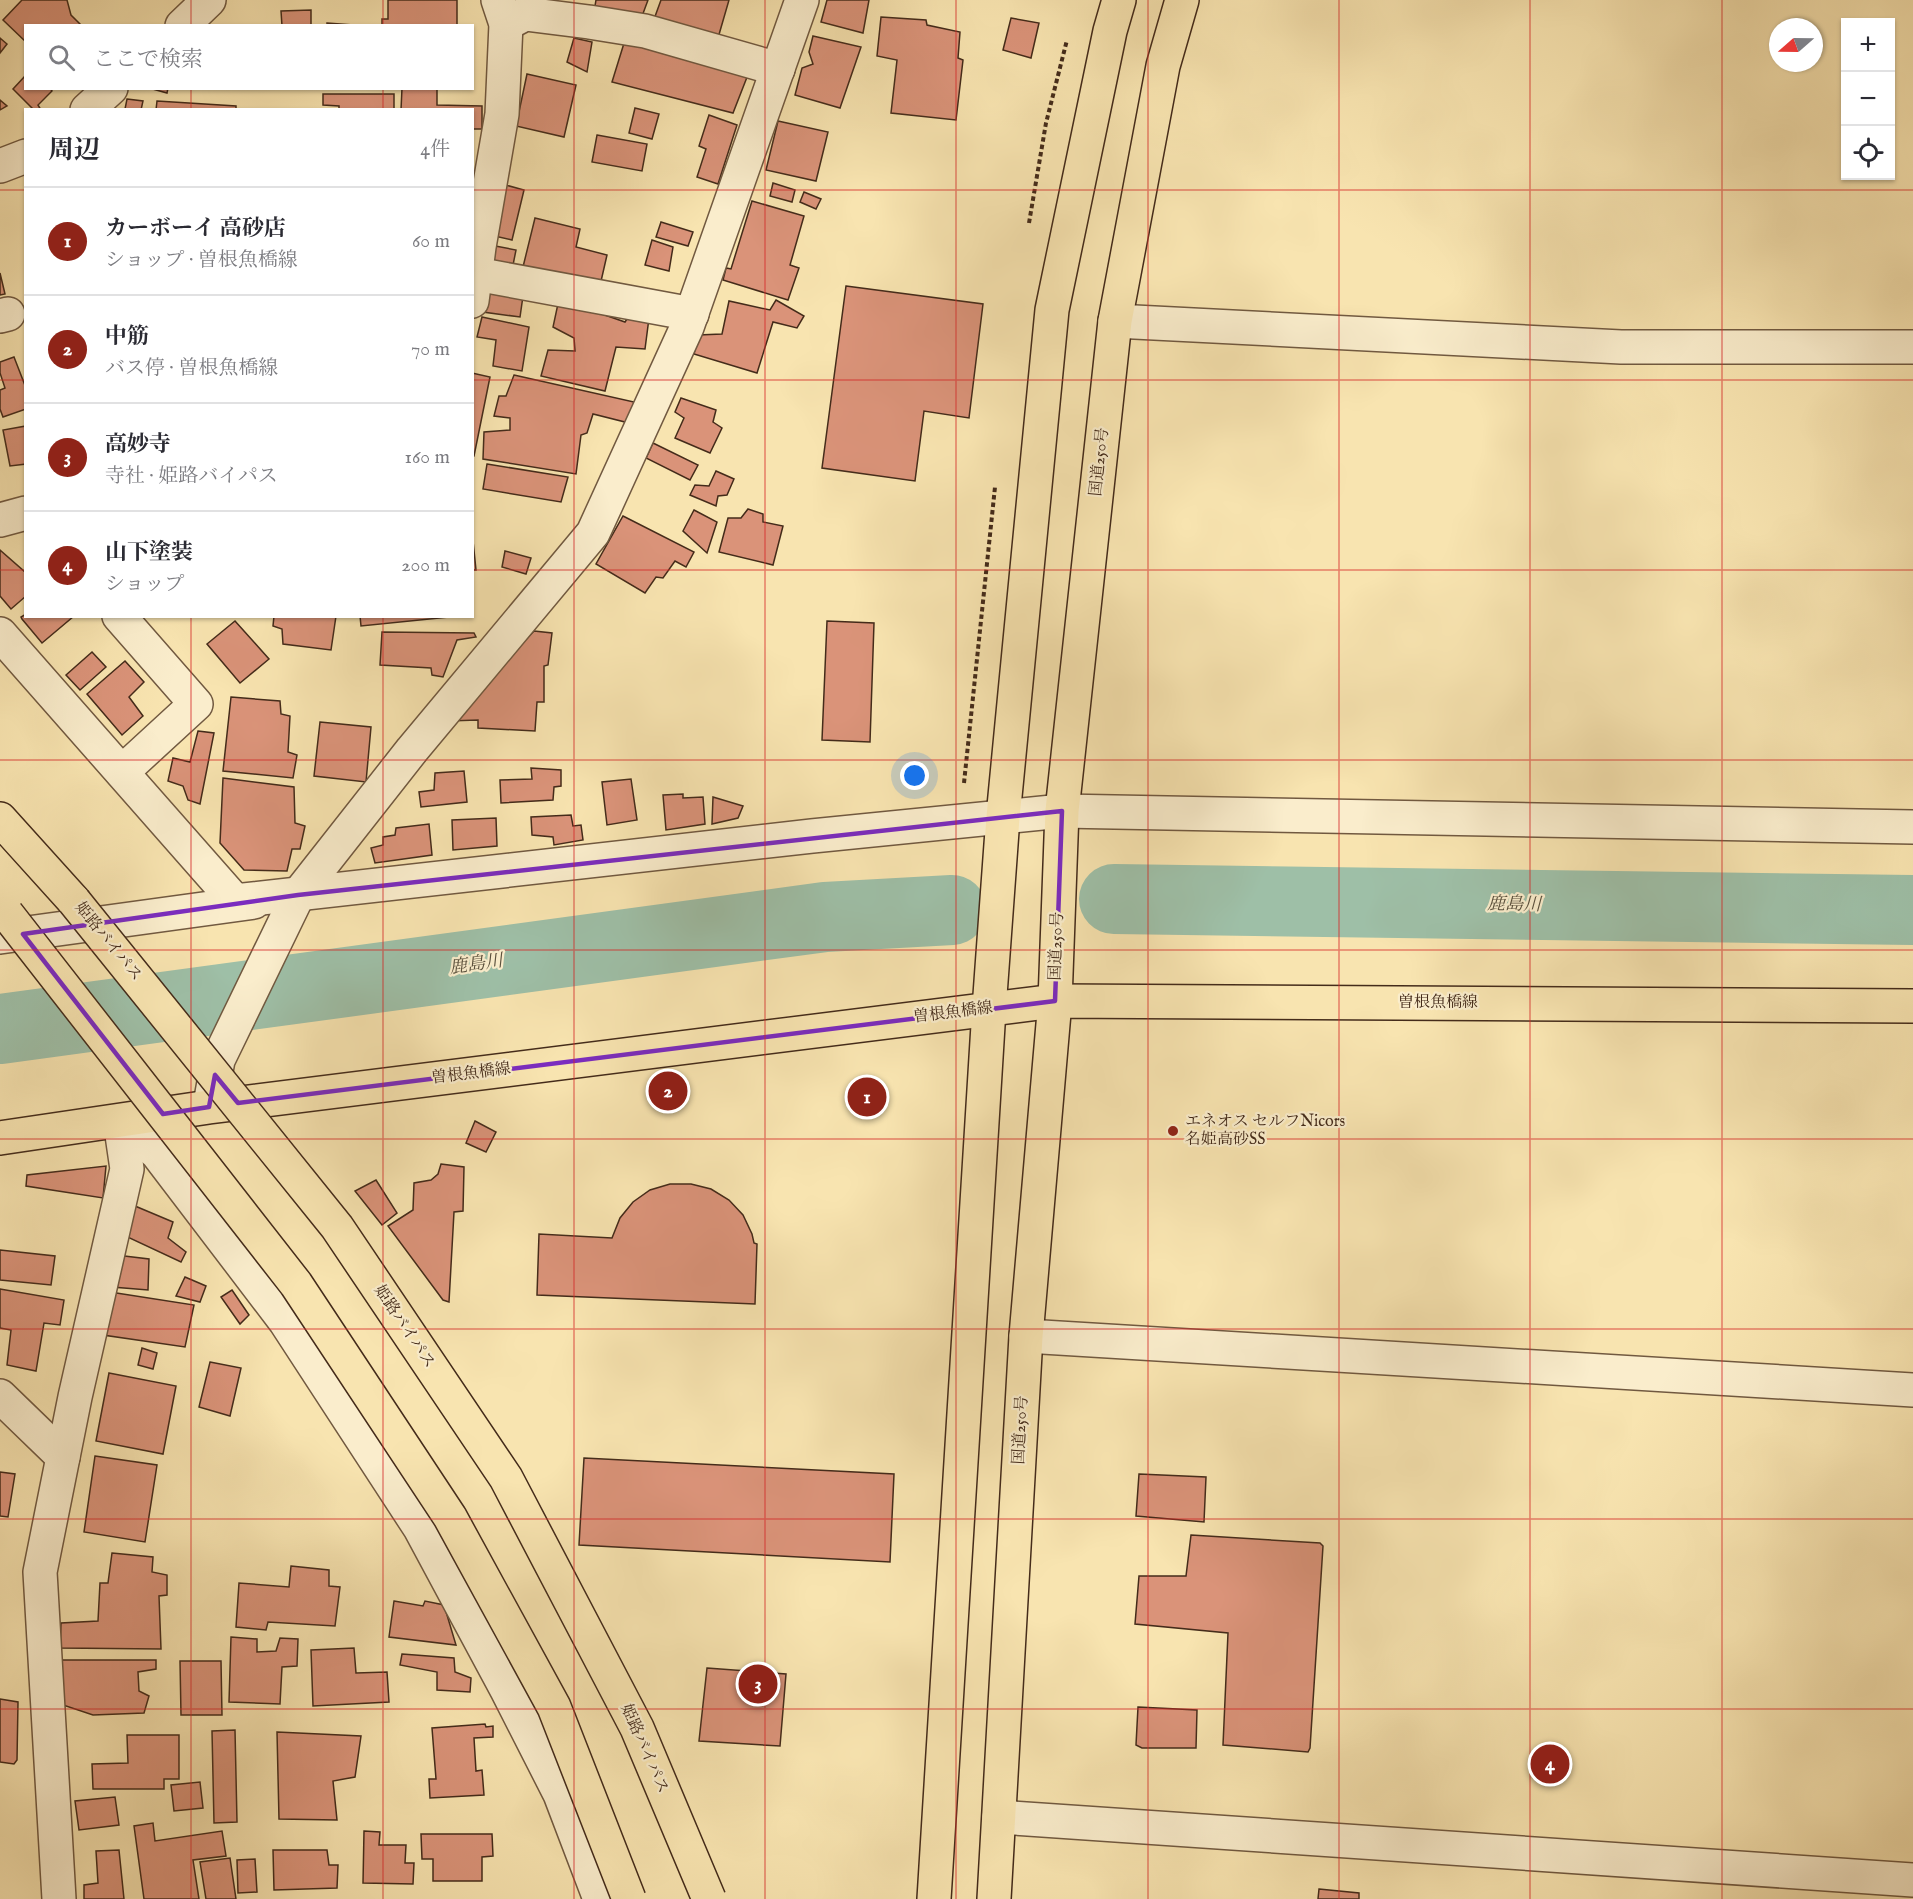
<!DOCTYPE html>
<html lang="ja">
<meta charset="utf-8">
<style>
:root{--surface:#fff;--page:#f2f2f3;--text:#2b2b33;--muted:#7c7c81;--line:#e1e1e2;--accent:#8f2418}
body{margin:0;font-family:"IM FELL English","Noto Serif JP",serif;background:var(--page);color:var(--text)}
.controls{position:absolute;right:18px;top:18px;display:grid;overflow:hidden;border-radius:0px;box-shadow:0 2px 4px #0004}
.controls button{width:54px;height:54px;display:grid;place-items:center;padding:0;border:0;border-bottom:2px solid var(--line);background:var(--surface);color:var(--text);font:30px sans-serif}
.compass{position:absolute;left:1769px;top:18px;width:54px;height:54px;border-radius:50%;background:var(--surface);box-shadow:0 2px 4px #0004;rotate:250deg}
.you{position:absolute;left:915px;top:776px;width:21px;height:21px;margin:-15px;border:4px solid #fff;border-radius:50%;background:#1a73e8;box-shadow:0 0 0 9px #1a73e833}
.badge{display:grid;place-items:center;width:39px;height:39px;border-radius:50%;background:var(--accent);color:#fff;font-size:20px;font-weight:700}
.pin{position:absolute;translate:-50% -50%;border:3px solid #fff;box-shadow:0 2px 6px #0006}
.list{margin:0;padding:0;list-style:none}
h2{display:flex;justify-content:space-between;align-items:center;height:78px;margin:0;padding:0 24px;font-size:26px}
h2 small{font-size:20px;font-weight:400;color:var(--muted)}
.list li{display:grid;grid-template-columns:39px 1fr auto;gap:18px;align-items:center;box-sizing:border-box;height:108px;padding:0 24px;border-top:2px solid var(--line)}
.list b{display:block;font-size:22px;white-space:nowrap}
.list p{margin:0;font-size:20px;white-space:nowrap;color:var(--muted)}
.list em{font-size:20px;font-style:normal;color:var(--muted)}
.icon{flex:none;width:33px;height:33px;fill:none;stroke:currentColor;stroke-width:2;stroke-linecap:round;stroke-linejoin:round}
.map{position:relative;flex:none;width:1913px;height:1899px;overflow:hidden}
.search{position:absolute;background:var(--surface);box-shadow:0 2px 4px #0004;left:24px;top:24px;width:450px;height:66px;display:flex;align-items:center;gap:15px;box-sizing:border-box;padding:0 21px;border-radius:0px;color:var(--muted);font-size:22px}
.panel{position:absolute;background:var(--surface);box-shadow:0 2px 4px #0004;left:24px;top:108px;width:450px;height:510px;border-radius:0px}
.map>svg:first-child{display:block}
</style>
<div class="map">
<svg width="1913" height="1899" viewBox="0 0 1913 1899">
<rect width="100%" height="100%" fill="#f8e4b0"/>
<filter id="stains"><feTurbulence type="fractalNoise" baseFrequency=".00333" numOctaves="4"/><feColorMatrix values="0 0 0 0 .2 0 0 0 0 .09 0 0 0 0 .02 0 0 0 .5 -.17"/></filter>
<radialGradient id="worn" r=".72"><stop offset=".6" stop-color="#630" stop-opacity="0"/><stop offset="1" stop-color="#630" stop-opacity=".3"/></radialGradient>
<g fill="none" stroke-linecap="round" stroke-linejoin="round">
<g stroke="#9ebfa7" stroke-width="70">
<polyline points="1114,899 1913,910"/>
<polyline points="0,1029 825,917 952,910"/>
</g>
</g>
<g fill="#da9379" stroke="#442b1a" stroke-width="1.5">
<polygon points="22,0 67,0 71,15 82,26 26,26 26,42 3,20"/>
<polygon points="388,0 457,0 457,26 382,26 382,19 388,19"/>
<polygon points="596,0 648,0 641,19 594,12"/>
<polygon points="661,0 729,0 718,38 653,22"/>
<polygon points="827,0 869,0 863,33 821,22"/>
<polygon points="311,10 311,26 282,26 281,11"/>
<polygon points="881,17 926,20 927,25 960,32 958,58 963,60 956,120 891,113 897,60 877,56"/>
<polygon points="1011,18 1039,23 1031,58 1003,50"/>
<polygon points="327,23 353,25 353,26 327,26"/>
<polygon points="813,36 861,47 840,108 795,95 802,68 813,64 809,52"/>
<polygon points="0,38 7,44 0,53"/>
<polygon points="574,38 592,42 587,72 567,62"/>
<polygon points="625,40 749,72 733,113 612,82"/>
<polygon points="527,74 576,85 564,137 516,126"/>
<polygon points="26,75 26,88 50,88 52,91 38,105 41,110 34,110 13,89"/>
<polygon points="149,88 168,88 167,93"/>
<polygon points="402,88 437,88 437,105 482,106 482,129 472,129 472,110 401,110"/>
<polygon points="323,94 394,94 394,110 339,110 339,106 323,105"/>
<polygon points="127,99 143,101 141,110 125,109"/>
<polygon points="0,100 7,106 0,110"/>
<polygon points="157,101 236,106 236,110 156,110"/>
<polygon points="635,108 659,114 652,139 629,133"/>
<polygon points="709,115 737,125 718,184 697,177 706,149 699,146"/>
<polygon points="778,121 828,132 816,181 766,170"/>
<polygon points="597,135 647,144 642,171 592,162"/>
<polygon points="773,183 795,190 792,202 770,196"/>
<polygon points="502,184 524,190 512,240 490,235"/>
<polygon points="804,192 821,199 816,209 800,202"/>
<polygon points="752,201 804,216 790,265 799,268 788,300 723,280 726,268 731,269"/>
<polygon points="535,218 580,229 576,247 607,255 599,290 522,271"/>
<polygon points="661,222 693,232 688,246 656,237"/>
<polygon points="652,240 673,247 669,271 645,265"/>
<polygon points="490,245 516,250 512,270 486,264"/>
<polygon points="0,273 5,294 0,295"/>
<polygon points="488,282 524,289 520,317 483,312"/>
<polygon points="846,286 983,304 969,418 924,411 915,481 822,468"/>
<polygon points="559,299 625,322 631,313 649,318 645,349 616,347 605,391 541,376 548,350 575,351 574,338 553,327"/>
<polygon points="776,300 804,316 797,328 773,322 757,373 694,354 698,335 722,334 729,301 770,310"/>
<polygon points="482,317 529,327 522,371 493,366 496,340 477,337"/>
<polygon points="14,357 26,388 26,409 3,417 0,409 0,390 5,388 0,373 0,362"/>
<polygon points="472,373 490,377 474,456 472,456"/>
<polygon points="514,375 634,402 629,423 593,414 587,433 581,435 576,474 483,459 484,432 510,430 510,418 494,416 499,396 506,396"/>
<polygon points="681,398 716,410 713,422 722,428 710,453 675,438 684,418 675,412"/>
<polygon points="26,426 26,464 10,466 3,430"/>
<polygon points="653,443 698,465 690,480 646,458"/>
<polygon points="487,464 568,477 561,502 483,489"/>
<polygon points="716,471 734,479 727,495 718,496 716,506 690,495 695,485 709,486"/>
<polygon points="748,509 763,514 763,522 783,526 773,565 719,552 728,518 741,518"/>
<polygon points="694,510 717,522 707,553 683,531"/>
<polygon points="623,516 694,552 686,567 675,561 663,578 656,577 645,593 596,564"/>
<polygon points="472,531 476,570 472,570"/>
<polygon points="0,550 24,571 26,570 26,596 11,609 0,596"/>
<polygon points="505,551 531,558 526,574 502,567"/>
<polygon points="26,614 26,616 74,616 42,643 22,619 21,617"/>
<polygon points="274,616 336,616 331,650 283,644 282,629 273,626"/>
<polygon points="360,616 459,616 361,626"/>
<polygon points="235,621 269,659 240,683 207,644"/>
<polygon points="827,621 874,623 870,742 822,740"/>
<polygon points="534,631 552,633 548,665 544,666 544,702 537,702 535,731 478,728 478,720 449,721"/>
<polygon points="382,632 474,633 476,637 457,640 443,677 432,675 431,668 380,665"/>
<polygon points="92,652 106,667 80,690 66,675"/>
<polygon points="125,661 144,682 129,697 143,716 122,735 87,694"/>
<polygon points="231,697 280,701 281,714 290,716 288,752 297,755 293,778 223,771"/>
<polygon points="320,722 371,727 366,782 314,776"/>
<polygon points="198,731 214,733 200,804 188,800 183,786 168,781 173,758 190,762"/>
<polygon points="531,768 561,770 561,786 554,787 553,800 501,803 500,780 532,779"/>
<polygon points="464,771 467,802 421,807 419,792 434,790 435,773"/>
<polygon points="223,778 294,787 295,823 305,826 300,849 292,849 287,871 244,870 220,843"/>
<polygon points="631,779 637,820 607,825 602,782"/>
<polygon points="683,794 683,798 703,797 705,824 666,830 663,795"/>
<polygon points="713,797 743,806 738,818 712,824"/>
<polygon points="571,815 573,826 581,825 583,840 554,845 553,837 532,835 531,817"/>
<polygon points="496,818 497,846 453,850 452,820"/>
<polygon points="429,824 432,855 375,863 371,848 383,845 383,837 395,835 396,828"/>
<polygon points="475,1121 496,1132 486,1152 466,1143"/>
<polygon points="441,1164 464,1167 463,1211 454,1212 449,1302 443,1300 388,1226 413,1210 414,1183 431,1180 438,1174"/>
<polygon points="106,1166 103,1198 26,1186 27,1175"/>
<polygon points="376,1180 397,1213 382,1225 355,1191"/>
<polygon points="670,1184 691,1184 711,1189 729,1200 743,1215 752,1234 754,1243 757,1244 755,1304 537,1295 539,1234 612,1238 620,1218 633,1202 650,1190"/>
<polygon points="135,1206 173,1222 168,1238 186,1252 181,1262 121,1234"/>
<polygon points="0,1250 55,1256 51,1285 0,1280"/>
<polygon points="116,1255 149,1259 148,1290 112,1287"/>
<polygon points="185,1277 206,1286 200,1302 176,1296"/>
<polygon points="0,1289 64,1300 60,1325 44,1323 36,1371 7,1365 11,1330 0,1328"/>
<polygon points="232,1290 249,1315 240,1324 221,1297"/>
<polygon points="110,1292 194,1305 185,1347 103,1335"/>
<polygon points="142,1348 157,1353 153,1369 138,1365"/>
<polygon points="210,1362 241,1368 230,1416 199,1407"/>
<polygon points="109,1373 176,1386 163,1454 96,1441"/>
<polygon points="95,1456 157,1465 145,1542 84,1532"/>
<polygon points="584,1458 894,1474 890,1562 579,1545"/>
<polygon points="0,1472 15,1474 8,1517 0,1516"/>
<polygon points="1139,1474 1206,1477 1204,1522 1136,1516"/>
<polygon points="1191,1535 1320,1543 1323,1546 1310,1748 1308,1752 1223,1745 1228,1633 1135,1624 1139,1576 1186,1576"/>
<polygon points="112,1553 153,1557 152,1572 167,1575 167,1595 159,1596 161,1649 60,1648 61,1623 98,1621 100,1583 108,1583"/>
<polygon points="291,1566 329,1570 329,1586 340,1587 335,1626 268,1622 266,1630 236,1627 239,1583 289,1587"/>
<polygon points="394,1601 423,1606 425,1601 444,1605 456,1645 389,1637"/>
<polygon points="231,1637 257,1639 257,1652 276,1651 280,1638 298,1639 297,1666 282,1667 280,1704 229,1702"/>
<polygon points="354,1648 356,1673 387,1672 389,1702 313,1706 311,1650"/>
<polygon points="402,1654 454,1658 455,1672 471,1678 470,1692 437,1690 437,1672 400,1665"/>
<polygon points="61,1660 156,1660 156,1669 138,1672 139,1691 149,1696 144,1713 93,1715 63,1705"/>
<polygon points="180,1661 221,1661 222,1715 181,1715"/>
<polygon points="707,1668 786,1674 780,1746 699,1741"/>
<polygon points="0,1699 18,1702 17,1760 14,1764 0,1762"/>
<polygon points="1138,1707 1197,1710 1196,1748 1142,1748 1136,1745"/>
<polygon points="485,1724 486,1727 493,1726 493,1737 474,1738 476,1771 482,1770 484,1795 430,1798 429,1779 436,1779 432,1728"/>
<polygon points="235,1730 237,1822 214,1823 212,1731"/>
<polygon points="277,1732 361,1736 355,1777 333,1781 337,1820 279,1819"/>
<polygon points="127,1735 179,1735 179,1779 164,1779 164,1789 93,1789 92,1764 128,1763"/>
<polygon points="200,1782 203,1808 174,1811 171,1785"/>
<polygon points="115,1797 119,1825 79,1830 75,1801"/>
<polygon points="153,1823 155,1841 222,1831 226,1856 193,1860 199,1899 144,1899 134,1826"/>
<polygon points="364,1831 380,1832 379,1845 406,1845 405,1863 414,1863 413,1884 363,1883"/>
<polygon points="421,1834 492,1834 493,1856 482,1857 482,1881 433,1881 433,1859 422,1859"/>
<polygon points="119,1850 124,1899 84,1899 84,1885 98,1883 96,1851"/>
<polygon points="273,1850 327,1850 329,1865 338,1865 337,1888 274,1890"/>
<polygon points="230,1858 236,1899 206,1899 200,1862"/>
<polygon points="255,1859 257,1892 238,1893 237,1860"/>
<polygon points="1319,1889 1359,1893 1359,1899 1318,1899"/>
</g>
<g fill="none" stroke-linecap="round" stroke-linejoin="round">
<g stroke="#715940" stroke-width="36">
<g id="minor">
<polyline points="506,24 525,14 589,22 645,31 778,69"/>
<polyline points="182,26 209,0"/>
<polyline points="87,110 111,88"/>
<polyline points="0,166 26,156"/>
<polyline points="476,274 692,314"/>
<polyline points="472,301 479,247 502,114 506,24 498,0"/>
<polyline points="0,316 8,314"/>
<polyline points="1115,321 1621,347 1913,347"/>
<polyline points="0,520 26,513"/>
<polyline points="119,616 196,704 122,772"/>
<polyline points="0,634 235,901 812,836 1062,811 1913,827"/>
<polyline points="0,937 254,902"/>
<polyline points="211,1099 218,1060 298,895 412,750 593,533 687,327 802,0"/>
<polyline points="120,1121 157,1153 285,1321 420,1528 507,1690 560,1794 600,1899"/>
<polyline points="1026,1336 1913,1390"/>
<polyline points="0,1396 63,1457"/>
<polyline points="999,1817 1913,1880"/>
<polyline points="59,1899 40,1572 75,1397 127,1169 120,1121"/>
</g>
</g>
<g stroke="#442b1a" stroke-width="36">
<polyline id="major" points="0,1138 209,1107 1055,1001 1913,1006"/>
</g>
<g stroke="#442b1a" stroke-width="36">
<g id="highway">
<polyline points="0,819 74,901"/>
<polyline points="934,1899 989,1009 1003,817 1052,310 1110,31 1119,0"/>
<polyline points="994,1899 1026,1336 1055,1001 1062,811 1115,321 1163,66 1182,0"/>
</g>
</g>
<g stroke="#442b1a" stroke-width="4" stroke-dasharray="4.5 3" stroke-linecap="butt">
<polyline points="1029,223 1046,123 1067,40"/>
<polyline points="964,783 995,487"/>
</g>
<use href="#minor" stroke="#faedcc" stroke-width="33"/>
<use href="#major" stroke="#f8e4b0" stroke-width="33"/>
<use href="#highway" stroke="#f8e4b0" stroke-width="33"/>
<g stroke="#442b1a" stroke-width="36" stroke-linecap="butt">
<g id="highway-bridge">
<polyline points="74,901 337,1227 506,1478 637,1728 709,1899"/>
<polyline points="7,914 296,1284 450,1517 554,1707 629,1899"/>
</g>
</g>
<use href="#highway-bridge" stroke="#f8e4b0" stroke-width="33"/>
</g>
<path fill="none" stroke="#7b2cbf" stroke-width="4.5" stroke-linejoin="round" d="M1062 811 1055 1001 238 1103 215 1075 209 1107 163 1114 23 934 298 895Z"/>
<path fill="none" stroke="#d62828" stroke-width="1.5" stroke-opacity="0.55" d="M191 0V26M383 0V26M574 0V1899M765 0V1899M956 0V1899M1148 0V1899M1339 0V1899M1530 0V1899M1722 0V1899M191 88V110M383 88V110M0 190H26M472 190H1913M0 380H26M472 380H1913M0 570H26M472 570H1913M191 616V1899M383 616V1899M0 760H1913M0 950H1913M0 1139H1913M0 1329H1913M0 1519H1913M0 1709H1913"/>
<circle fill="#8f2418" stroke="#faedcc" stroke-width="2" cx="1173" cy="1131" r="6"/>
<g text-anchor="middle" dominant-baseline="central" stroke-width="4.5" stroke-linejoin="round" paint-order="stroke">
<g font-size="16" fill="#442b1a" stroke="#faedcc">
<text transform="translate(1100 462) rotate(-84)">国道250号</text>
<text transform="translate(108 942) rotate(51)">姫路バイパス</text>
<text transform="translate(1057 946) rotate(-88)">国道250号</text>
<text x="1438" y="1003">曽根魚橋線</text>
<text transform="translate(953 1013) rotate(-7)">曽根魚橋線</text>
<text transform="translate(471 1074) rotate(-7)">曽根魚橋線</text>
<text transform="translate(404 1327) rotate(56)">姫路バイパス</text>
<text transform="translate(1021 1430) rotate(-87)">国道250号</text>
<text transform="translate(644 1749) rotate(66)">姫路バイパス</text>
</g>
<g font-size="16" fill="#442b1a" stroke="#faedcc" text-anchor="start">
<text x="1185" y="1122">エネオス セルフNicors<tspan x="1185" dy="18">名姫高砂SS</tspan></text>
</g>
<g font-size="18" font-style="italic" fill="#5a503d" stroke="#faedcc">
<text transform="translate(1514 905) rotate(1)">鹿島川</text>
<text transform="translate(476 965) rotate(-8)">鹿島川</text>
</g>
</g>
<rect width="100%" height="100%" filter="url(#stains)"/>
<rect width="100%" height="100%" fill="url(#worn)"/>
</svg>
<div class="controls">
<button>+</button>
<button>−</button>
<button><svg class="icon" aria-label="locate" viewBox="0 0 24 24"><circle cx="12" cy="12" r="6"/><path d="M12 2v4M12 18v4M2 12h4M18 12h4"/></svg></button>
</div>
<svg class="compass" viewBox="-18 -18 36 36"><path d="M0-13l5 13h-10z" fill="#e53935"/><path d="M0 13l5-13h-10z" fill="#7c7c81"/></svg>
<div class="you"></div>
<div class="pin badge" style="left:867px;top:1097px">1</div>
<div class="pin badge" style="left:668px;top:1091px">2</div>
<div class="pin badge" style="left:758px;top:1684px">3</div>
<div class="pin badge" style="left:1550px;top:1764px">4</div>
<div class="search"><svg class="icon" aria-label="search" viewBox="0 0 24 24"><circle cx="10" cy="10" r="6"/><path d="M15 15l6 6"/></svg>ここで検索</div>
<section class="panel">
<h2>周辺<small>4件</small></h2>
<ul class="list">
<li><span class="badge">1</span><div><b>カーボーイ 高砂店</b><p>ショップ · 曽根魚橋線</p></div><em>60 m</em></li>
<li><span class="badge">2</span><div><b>中筋</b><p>バス停 · 曽根魚橋線</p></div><em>70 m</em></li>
<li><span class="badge">3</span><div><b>高妙寺</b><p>寺社 · 姫路バイパス</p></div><em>160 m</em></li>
<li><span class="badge">4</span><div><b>山下塗装</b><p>ショップ</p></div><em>200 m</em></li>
</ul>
</section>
</div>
